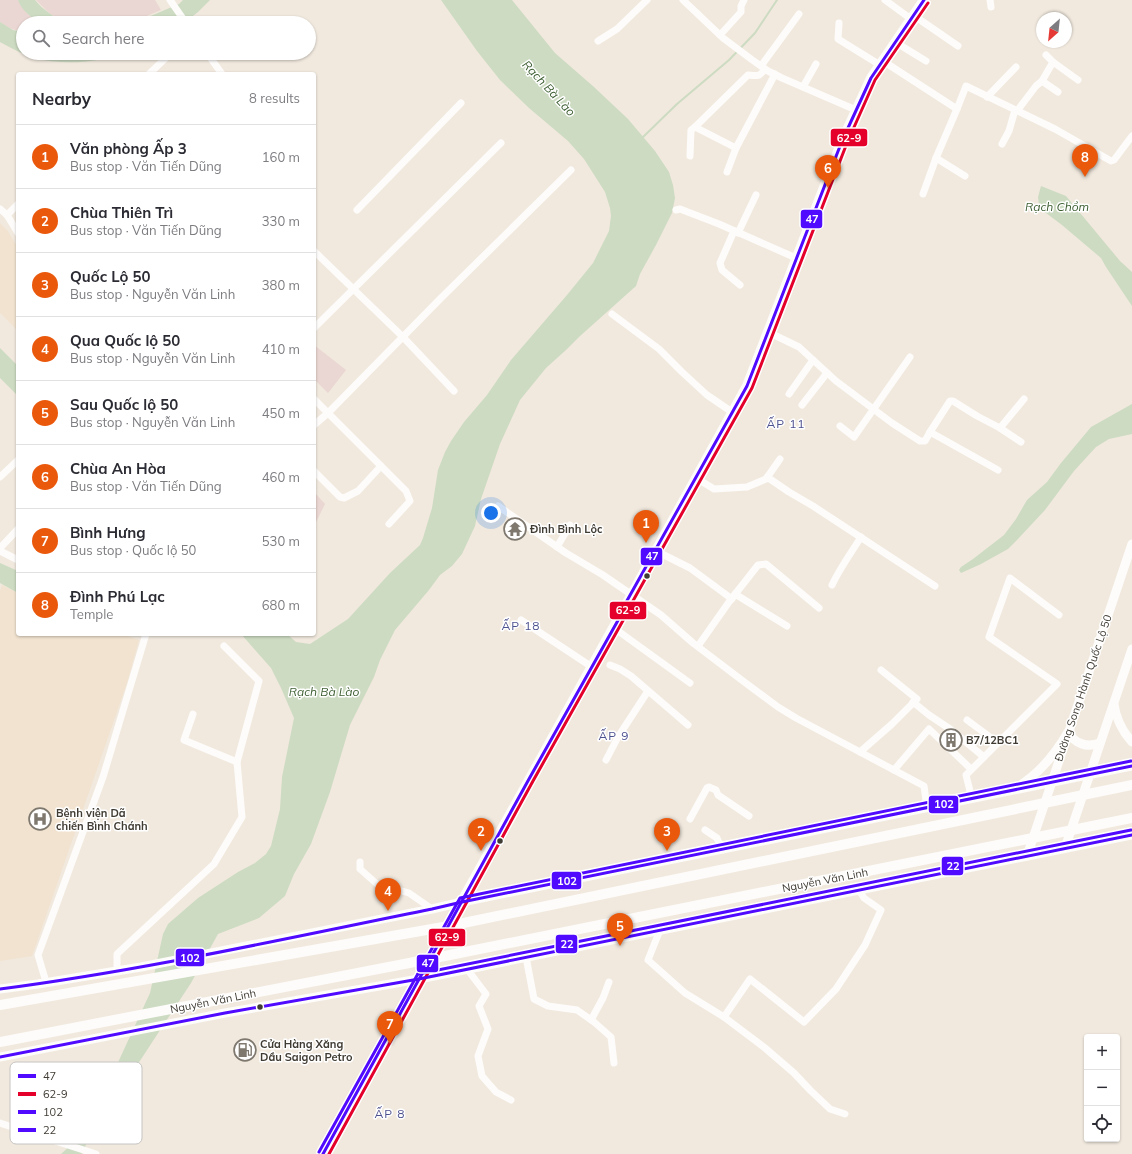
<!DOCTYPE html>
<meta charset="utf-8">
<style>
:root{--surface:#fff;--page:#f2f2f3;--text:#2b2b33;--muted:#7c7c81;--line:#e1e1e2;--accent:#ea580c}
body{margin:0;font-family:Mulish,sans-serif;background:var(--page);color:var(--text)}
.controls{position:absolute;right:12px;bottom:12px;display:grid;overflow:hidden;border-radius:4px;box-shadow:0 1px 3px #0004}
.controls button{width:36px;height:36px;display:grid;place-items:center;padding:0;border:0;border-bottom:1px solid var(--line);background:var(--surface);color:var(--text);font:20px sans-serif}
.compass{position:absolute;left:1036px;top:12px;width:36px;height:36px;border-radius:50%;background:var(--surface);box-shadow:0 1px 3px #0004;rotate:207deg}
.you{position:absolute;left:491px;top:513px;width:14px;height:14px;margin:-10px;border:3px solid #fff;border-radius:50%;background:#1a73e8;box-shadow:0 0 0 6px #1a73e833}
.badge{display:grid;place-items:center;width:26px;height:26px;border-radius:50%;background:var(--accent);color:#fff;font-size:13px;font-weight:700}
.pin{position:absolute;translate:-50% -33px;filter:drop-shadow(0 1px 2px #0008)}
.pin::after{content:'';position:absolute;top:21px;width:14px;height:12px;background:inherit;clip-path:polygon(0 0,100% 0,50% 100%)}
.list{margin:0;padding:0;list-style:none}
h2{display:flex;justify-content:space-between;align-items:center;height:52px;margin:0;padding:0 16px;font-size:17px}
h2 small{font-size:13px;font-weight:400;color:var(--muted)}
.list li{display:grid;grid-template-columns:26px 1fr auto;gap:12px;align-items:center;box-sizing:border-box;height:64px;padding:0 16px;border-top:1px solid var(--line)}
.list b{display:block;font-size:15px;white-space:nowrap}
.list p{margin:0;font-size:13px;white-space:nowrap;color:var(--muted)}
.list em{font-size:13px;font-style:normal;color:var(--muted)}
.icon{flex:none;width:22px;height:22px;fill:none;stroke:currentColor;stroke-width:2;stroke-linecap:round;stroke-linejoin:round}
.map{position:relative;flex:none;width:1132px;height:1154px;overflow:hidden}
.search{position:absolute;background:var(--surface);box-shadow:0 1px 3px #0004;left:16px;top:16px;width:300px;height:44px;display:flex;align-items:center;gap:10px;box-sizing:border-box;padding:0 14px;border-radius:22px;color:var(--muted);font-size:15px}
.panel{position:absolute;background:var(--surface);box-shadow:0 1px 3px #0004;left:16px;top:72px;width:300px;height:564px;border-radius:4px}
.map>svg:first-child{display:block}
</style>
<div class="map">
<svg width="1132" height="1154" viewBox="0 0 1132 1154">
<rect width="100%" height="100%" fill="#f1e9de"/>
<g fill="#f1e3cf">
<polygon points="0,223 7,230 18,248 18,331 0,313"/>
<polygon points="2,585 18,593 18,634 122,634 139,640 127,683 32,956 0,961 0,591"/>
</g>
<g fill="#ead6d2">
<path d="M0 0H18C22 10 31 17 40 23H23V32C14 30 8 28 0 22Z"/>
<polygon points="36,0 155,0 161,10 130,23 68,23 50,14"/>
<polygon points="314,345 346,370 328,393 314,379"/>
<polygon points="314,492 325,504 314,526"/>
</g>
<g fill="#cddbc2">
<path d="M18 0H35C43 10 54 17 66 23H40C31 17 21 10 18 0Z"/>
<polygon points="183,0 210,0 198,12 184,23 134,23 179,4"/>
<polygon points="441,0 512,0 555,53 594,87 628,119 655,151 669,172 673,185 675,198 672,213 656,245 640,274 636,286 579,337 566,350 546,368 520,400 500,444 481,499 475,526 462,554 452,566 440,575 429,590 395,630 380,660 374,677 350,725 330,792 311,844 294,874 285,896 259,918 218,934 191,983 88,1140 82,1154 61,1154 71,1145 103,1095 150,993 163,934 168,924 198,898 238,872 255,863 266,854 271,846 280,809 282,777 294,718 281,688 271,668 241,634 287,634 296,642 310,644 348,619 390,573 420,545 423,538 432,508 438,470 445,452 451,441 464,422 487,395 511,360 567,295 593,263 609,231 611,216 610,208 605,192 584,159 568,141 529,108 500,80 477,51"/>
<path d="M0 22 13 30 23 32V53H128C99 62 64 66 34 58 22 54 11 48 0 42Z"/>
<polygon points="1041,186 1066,196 1120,261 1132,272 1132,306 1106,267 1101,258 1062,225 1042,210 1039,205 1038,197"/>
<polygon points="0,348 18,366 18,396 0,378"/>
<polygon points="1132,404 1132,434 1109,439 1096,447 1074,471 1045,510 1017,540 1008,549 981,564 961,573 959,570 961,567 973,559 1004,535 1016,519 1027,500 1047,482 1061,463 1091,427"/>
<polygon points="0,563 18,571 18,593 0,583"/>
</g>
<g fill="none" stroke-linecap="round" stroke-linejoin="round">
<polyline stroke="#cddbc2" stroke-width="2" points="642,138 677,104 729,60 755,33 777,0"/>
<g stroke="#fdfcfa" stroke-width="7">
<polyline points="170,0 186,23"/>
<polyline points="683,0 723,38 751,59 768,71 782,78 856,110"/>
<polyline points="885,0 911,19"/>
<polyline points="990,0 991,7"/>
<polyline points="913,15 958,46"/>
<polyline points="839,23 838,39 880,65"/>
<polyline points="720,35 741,12 741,6 744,0"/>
<polyline points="598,41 617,29 647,0"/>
<polyline points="895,42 926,61"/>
<polyline points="207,53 222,74"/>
<polyline points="1046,55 1053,62 1078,80"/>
<polyline points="883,61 957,109 966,86 1055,129 1111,161 1114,160 1132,136"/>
<polyline points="761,66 799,14"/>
<polyline points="149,74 171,53"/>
<polyline points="1042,81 1053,62"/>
<polyline points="803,87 816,64"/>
<polyline points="987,97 1016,67"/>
<polyline points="957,109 936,158 965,176"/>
<polyline points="1017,111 1036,86 1042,81 1058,92"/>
<polyline points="695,127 736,148 727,172"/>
<polyline points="1002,144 1009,131 1015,110"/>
<polyline points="736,148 775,74"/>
<path d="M690 156 691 130 695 127 748 75C758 76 759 77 765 69"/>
<polyline points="923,194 936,158"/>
<polyline points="0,209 7,215 18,233"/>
<polyline points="357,210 461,103"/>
<polyline points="676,210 680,209 719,224 796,258"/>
<polyline points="7,215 18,204"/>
<polyline points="734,231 720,263 722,270 740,285"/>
<polyline points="738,233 756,195"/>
<polyline points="314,251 403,337 454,391"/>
<polyline points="612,314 659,349 682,372 707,395 732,412"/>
<polyline points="314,328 501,143"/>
<polyline points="768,332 799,347 836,381 892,423 920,441 925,441 930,432 998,470"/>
<polyline points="789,394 813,360"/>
<polyline points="314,399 406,491 410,501 389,524"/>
<polyline points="802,405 827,373"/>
<polyline points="314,425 328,413 441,298 571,170"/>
<polyline points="840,426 854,437 910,357"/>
<polyline points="1000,428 1024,399"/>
<polyline points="930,432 950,401 953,401 977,416 1000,428 1021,442"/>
<polyline points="314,471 340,497 344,498 358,491 381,466"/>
<polyline points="0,477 18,460"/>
<polyline points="767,477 789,492 813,506 935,586"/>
<polyline points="696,478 714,489 747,487 766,479 780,459"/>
<polyline points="498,506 566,553 603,575 661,615 693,643 743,681 778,707 796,718 924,786 927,808"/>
<polyline points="557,547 570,525"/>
<polyline points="0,548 18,529"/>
<polyline points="0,551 18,560"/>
<polyline points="656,551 690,568 732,599"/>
<path d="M832 585C840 568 851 553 861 537"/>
<polyline points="735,594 787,626"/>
<polyline points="521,620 592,667"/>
<polyline points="614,628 690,683"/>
<polyline points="698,646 729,602 758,565 766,564 819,608"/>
<polyline points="610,665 620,669 631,676 688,725"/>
<polyline points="913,702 929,715 950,729 984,757"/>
<polyline points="193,714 184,740 237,762"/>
<polyline points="967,720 998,743"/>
<polyline points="860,752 892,724 917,699 881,670"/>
<polyline points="606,760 618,737 648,691"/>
<polyline points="894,770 929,729 971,769"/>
<polyline points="972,799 966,775 1057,684 989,637 1010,578 1059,615"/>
<polyline points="690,819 707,788 709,787 716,790 718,795 749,816"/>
<polyline points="705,830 717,838 722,850"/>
<polyline points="360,862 360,869 377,884 409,893 432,909"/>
<polyline points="660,930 648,960 685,993 724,1017 765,1048 794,1073 810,1090 830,1109 845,1114"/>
<polyline points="526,957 534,999 548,1006 577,1010 594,1022 611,1037 614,1063"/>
<polyline points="467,969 486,994 479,1006 488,1029 478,1056 482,1076 496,1092 511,1100"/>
<polyline points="117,971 117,954 214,864 242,817 237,762 259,681 224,646"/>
<polyline points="46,982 38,955 103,777 146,634"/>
<polyline points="724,1017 750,979 804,1022 836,989 865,945 881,910 864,898 859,890"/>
<polyline points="591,1020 603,998 609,982"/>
<polyline points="0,1123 96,1154"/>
</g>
<g stroke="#fdfcfa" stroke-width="9">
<path d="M1114 704C1116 719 1122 731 1132 742"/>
<path d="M1016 788C1039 774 1055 755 1068 732 1075 744 1087 748 1100 743"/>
<polyline points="1065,848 1132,649"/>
<polyline points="1027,856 1132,544"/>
<polyline points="0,989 38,984 141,967 432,909 462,902 1132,766"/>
<polyline points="0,1057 225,1013 419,979 1132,835"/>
<polyline points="323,1154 430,959"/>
</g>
<g stroke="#fdfcfa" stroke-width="10">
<polyline points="430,959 747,386 842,141 871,78 924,0"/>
<polyline points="0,1005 449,926 1132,785"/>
<polyline points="0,1042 430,959 1132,818"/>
</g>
<g stroke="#fff" stroke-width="6">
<polyline id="bus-1" points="323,1154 529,779 621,615 624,606 747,386 842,141 871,78 924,0"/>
</g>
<g stroke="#fff" stroke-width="6">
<polyline id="bus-2" points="329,1154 533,781 625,617 629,608 752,388 847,143 875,80 928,3"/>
</g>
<g stroke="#fff" stroke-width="6">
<g id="bus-3">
<path d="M0 989C145 970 288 938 432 909L462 902 1132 766"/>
<polyline points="0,1057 225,1013 419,979 1132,835"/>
</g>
</g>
<g stroke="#fff" stroke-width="6">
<g id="bus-4">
<polyline points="418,974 1131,830"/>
<polyline points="319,1152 460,898 1131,761"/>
</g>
</g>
<use href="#bus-1" stroke="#4f0aff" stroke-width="3"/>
<use href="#bus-2" stroke="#e4002b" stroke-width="3"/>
<use href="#bus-3" stroke="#4f0aff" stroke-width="3"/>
<use href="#bus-4" stroke="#4f0aff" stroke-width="3"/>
</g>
<defs>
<g id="temple-ring" transform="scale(1.15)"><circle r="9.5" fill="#fff" stroke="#7e786f" stroke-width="1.5"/><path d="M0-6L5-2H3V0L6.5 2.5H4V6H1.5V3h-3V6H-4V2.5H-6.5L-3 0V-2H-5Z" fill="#7e786f"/></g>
<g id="building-ring" transform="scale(1.15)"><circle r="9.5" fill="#fff" stroke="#7e786f" stroke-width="1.5"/><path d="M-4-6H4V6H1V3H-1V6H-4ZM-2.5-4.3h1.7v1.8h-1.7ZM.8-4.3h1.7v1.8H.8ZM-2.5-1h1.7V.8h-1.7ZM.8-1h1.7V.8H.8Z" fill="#7e786f"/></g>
<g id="hospital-ring" transform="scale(1.15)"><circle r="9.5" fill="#fff" stroke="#7e786f" stroke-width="1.5"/><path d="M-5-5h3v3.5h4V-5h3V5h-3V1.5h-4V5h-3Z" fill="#7e786f"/></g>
<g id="fuel-ring" transform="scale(1.15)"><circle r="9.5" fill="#fff" stroke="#7e786f" stroke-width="1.5"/><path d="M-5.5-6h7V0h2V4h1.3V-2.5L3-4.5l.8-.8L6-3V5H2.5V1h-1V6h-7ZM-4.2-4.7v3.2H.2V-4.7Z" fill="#7e786f"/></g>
</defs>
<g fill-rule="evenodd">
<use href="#temple-ring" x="515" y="529"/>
<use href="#building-ring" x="951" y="740"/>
<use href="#hospital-ring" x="40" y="819"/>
<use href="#fuel-ring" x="245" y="1050"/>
</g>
<g fill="#403b33" stroke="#fff" stroke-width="1.5">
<circle cx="647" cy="576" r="3.5"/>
<circle cx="500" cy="841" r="3.5"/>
<circle cx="260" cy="1007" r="3.5"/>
</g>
<g text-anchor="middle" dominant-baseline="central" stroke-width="3" stroke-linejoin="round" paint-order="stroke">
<g font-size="11" font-weight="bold" fill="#403b33" stroke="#fff" text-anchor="start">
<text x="530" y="529">Đình Bình Lộc</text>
<text x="966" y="740">B7/12BC1</text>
<text x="56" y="813">Bệnh viện Dã<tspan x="56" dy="13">chiến Bình Chánh</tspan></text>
<text x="260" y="1044">Cửa Hàng Xăng<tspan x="260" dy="13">Dầu Saigon Petro</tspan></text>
</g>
<g font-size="11" fill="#403b33" stroke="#fff">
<text transform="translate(1083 688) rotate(-71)">Đường Song Hành Quốc Lộ 50</text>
<text transform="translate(825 880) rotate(-11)">Nguyễn Văn Linh</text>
<text transform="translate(213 1001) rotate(-11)">Nguyễn Văn Linh</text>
</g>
<g font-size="12" font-style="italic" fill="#3b5d30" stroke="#fff">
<text transform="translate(549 88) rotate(47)">Rạch Bà Lào</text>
<text x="1057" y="206">Rạch Chồm</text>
<text x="324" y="691">Rạch Bà Lào</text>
</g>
<g font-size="12" letter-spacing="1" fill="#4c508e" stroke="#fff">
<text x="786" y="423">ẤP 11</text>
<text x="521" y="625">ẤP 18</text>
<text x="614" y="735">ẤP 9</text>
<text x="390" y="1113">ẤP 8</text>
</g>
</g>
<rect x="10" y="1062" width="132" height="82" rx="6" fill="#fff" stroke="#c6c4c2" stroke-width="1"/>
<rect x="18" y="1074" width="18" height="4" fill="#4f0aff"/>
<rect x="18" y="1092" width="18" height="4" fill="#e4002b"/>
<rect x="18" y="1110" width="18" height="4" fill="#4f0aff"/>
<rect x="18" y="1128" width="18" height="4" fill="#4f0aff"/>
<g font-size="11" fill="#403b33">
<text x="43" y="1080">47</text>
<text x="43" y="1098">62-9</text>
<text x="43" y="1116">102</text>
<text x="43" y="1134">22</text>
</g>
<g stroke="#fff" stroke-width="1.5">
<rect x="830" y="128" width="38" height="19" rx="4" fill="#e4002b"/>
<rect x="800" y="209" width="23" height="20" rx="4" fill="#4f0aff"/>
<rect x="640" y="547" width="23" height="19" rx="4" fill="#4f0aff"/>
<rect x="609" y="601" width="38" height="19" rx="4" fill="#e4002b"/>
<rect x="928" y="795" width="31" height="19" rx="4" fill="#4f0aff"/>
<rect x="941" y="856" width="23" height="20" rx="4" fill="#4f0aff"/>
<rect x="551" y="871" width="31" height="19" rx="4" fill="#4f0aff"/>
<rect x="428" y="928" width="38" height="19" rx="4" fill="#e4002b"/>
<rect x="555" y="934" width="23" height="20" rx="4" fill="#4f0aff"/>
<rect x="175" y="948" width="30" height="19" rx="4" fill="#4f0aff"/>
<rect x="416" y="954" width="23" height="19" rx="4" fill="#4f0aff"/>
</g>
<g font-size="11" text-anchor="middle" font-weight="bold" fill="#fff">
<text x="849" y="142">62-9</text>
<text x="812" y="223">47</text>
<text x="652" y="560">47</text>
<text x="628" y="614">62-9</text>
<text x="944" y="808">102</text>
<text x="953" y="870">22</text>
<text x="567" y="885">102</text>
<text x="447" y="941">62-9</text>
<text x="567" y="948">22</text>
<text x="190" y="962">102</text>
<text x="428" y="967">47</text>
</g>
</svg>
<div class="controls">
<button>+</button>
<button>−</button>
<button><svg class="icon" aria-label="locate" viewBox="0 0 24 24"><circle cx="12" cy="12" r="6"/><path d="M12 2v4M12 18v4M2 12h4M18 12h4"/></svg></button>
</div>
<svg class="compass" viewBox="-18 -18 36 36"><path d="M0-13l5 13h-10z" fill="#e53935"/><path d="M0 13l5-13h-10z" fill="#7c7c81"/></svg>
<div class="you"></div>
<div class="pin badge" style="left:646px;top:543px">1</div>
<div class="pin badge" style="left:481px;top:851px">2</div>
<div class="pin badge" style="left:667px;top:851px">3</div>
<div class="pin badge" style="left:388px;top:911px">4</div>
<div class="pin badge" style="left:620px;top:946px">5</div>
<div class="pin badge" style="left:828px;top:188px">6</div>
<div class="pin badge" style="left:390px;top:1044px">7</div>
<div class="pin badge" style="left:1085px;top:177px">8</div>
<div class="search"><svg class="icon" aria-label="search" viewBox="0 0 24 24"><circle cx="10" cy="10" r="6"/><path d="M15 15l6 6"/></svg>Search here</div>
<section class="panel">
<h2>Nearby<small>8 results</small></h2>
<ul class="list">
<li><span class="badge">1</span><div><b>Văn phòng Ấp 3</b><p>Bus stop · Văn Tiến Dũng</p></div><em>160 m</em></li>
<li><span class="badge">2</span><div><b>Chùa Thiên Trì</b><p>Bus stop · Văn Tiến Dũng</p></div><em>330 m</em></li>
<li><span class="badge">3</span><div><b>Quốc Lộ 50</b><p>Bus stop · Nguyễn Văn Linh</p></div><em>380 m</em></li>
<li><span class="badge">4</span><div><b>Qua Quốc lộ 50</b><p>Bus stop · Nguyễn Văn Linh</p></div><em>410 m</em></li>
<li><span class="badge">5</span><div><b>Sau Quốc lộ 50</b><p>Bus stop · Nguyễn Văn Linh</p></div><em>450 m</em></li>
<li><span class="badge">6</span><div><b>Chùa An Hòa</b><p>Bus stop · Văn Tiến Dũng</p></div><em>460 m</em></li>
<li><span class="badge">7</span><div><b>Bình Hưng</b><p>Bus stop · Quốc lộ 50</p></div><em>530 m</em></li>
<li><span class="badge">8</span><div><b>Đình Phú Lạc</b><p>Temple</p></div><em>680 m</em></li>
</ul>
</section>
</div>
